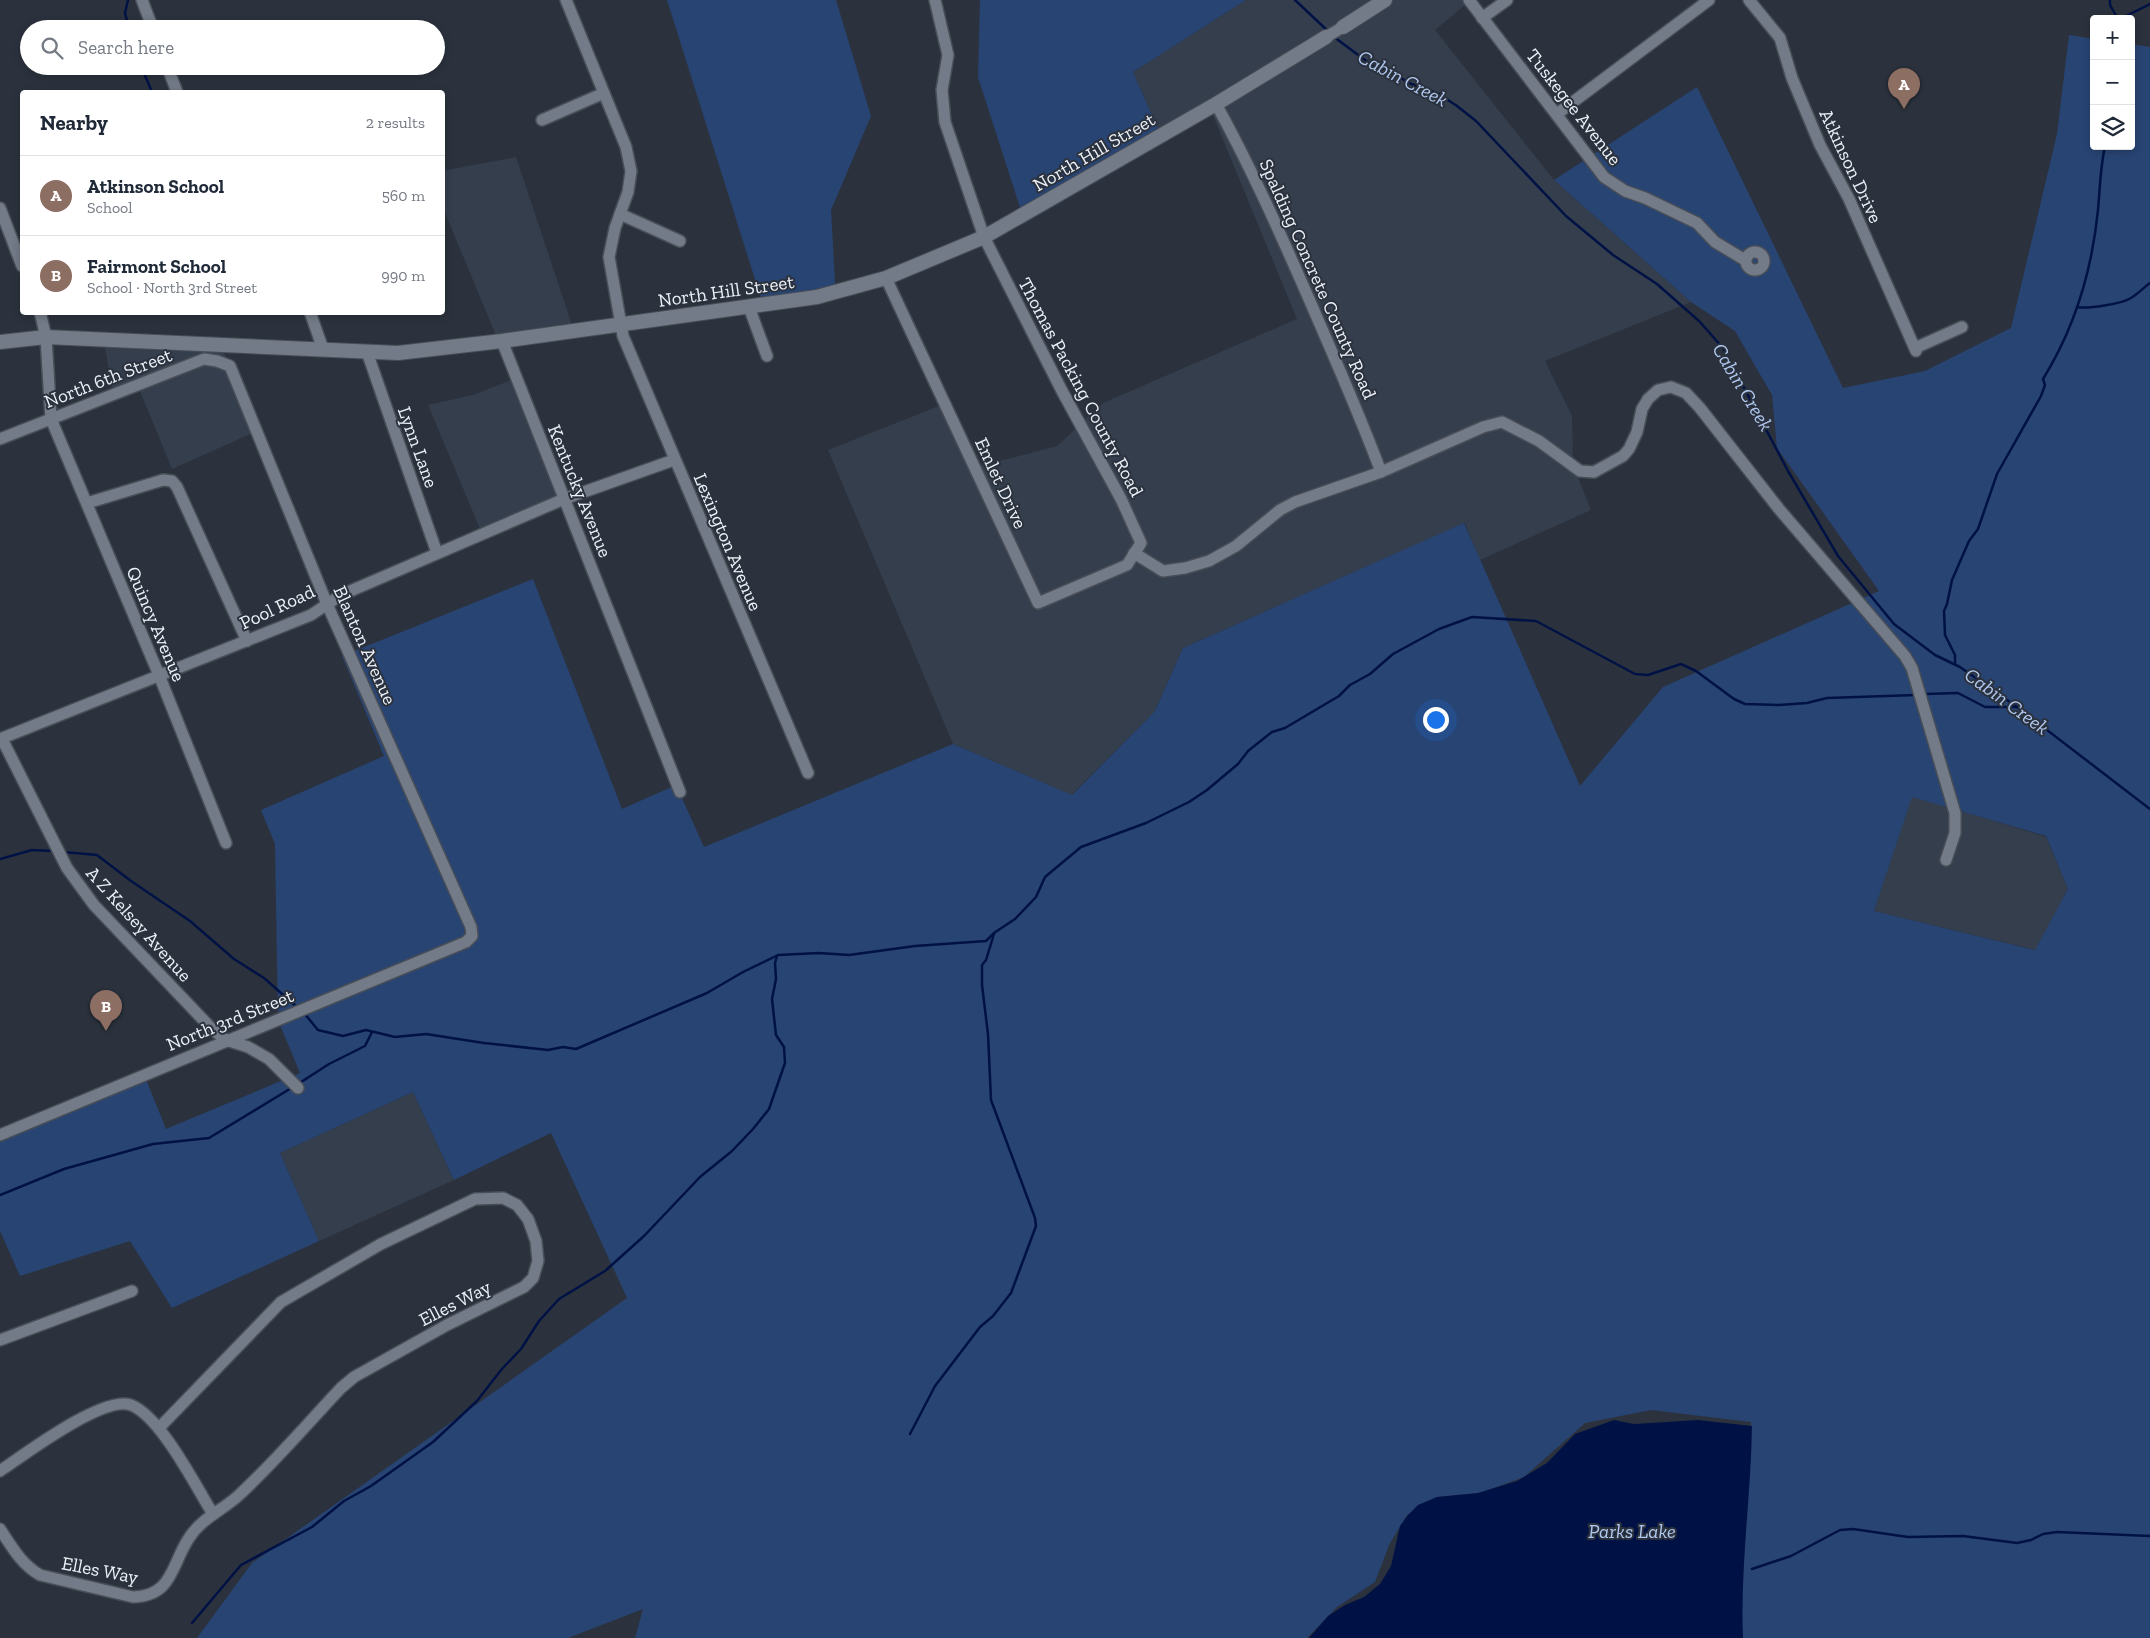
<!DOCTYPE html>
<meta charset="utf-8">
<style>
:root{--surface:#fff;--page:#f2f2f3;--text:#1f2937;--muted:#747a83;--line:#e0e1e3;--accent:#796437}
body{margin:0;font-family:"Zilla Slab",serif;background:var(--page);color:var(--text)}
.controls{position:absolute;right:15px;top:15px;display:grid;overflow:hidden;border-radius:5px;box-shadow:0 2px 8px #0003}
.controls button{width:45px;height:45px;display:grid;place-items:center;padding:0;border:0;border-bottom:1px solid var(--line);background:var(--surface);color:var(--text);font:25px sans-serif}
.you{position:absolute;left:1435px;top:719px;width:18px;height:18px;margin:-12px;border:4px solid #fff;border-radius:50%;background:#1a73e8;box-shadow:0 0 0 8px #1a73e833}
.badge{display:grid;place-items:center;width:32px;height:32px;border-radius:50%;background:var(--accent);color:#fff;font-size:16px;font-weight:700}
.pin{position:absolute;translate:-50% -41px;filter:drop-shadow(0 1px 2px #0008)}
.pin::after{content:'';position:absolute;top:26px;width:18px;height:15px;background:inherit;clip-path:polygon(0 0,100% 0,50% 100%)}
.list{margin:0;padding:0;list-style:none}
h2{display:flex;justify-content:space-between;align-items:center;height:65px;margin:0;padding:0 20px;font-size:21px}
h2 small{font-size:16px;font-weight:400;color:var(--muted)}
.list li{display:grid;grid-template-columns:32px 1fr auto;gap:15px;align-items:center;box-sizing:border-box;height:80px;padding:0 20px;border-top:1px solid var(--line)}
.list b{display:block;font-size:19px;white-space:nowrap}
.list p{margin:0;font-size:16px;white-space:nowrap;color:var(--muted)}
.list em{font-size:16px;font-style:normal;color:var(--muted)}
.icon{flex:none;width:28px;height:28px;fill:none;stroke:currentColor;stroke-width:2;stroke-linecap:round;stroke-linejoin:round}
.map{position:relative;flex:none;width:2150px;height:1638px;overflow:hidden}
.search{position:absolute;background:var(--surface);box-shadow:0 2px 8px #0003;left:20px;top:20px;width:425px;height:55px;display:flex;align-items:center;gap:12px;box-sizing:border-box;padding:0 18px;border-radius:28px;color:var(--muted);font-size:19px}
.panel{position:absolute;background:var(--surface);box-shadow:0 2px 8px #0003;left:20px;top:90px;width:425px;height:225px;border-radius:5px}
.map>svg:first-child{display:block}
</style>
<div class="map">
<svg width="2150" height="1638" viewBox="0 0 2150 1638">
<rect width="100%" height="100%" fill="#2b323d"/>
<g fill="#343e4d">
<polygon points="1246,0 1471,0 1435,30 1554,180 1691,302 1545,361 1572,416 1573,465 1591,510 1480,560 1465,523 1183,648 1155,711 1071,795 953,744 828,450 949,402 980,466 1057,446 1103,403 1297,319 1212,113 1164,143 1133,72"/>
<polygon points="516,157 575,334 500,345 443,208 442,171"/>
<polygon points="104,341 223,350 257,431 172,469 138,386 113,395"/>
<polygon points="514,379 566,501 483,536 428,405 473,395"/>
<polygon points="1912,796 2046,837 2068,889 2036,950 1874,911"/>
<polygon points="413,1092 454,1180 319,1241 280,1153"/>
</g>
<g fill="#284473" fill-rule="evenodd">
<polygon points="667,0 836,0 871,116 831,210 836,300 765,311"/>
<polygon points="980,0 1246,0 1133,72 1164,143 1025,223 978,77"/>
<path d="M2069 35 2094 39V146H2131V44L2150 47V1638H1740L1751 1422 1651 1410 1585 1423 1524 1477 1480 1493 1437 1497 1407 1515 1389 1545 1375 1582 1337 1607 1307 1638H635L643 1609 568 1638H197L252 1563 627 1298 551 1133 454 1180 413 1092 280 1153 319 1241 172 1308 130 1241 20 1276 0 1231V1139L145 1077 166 1129 300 1073 278 1020 275 844 261 810 384 756 342 656 533 579 622 809 676 785 704 847 953 744 1072 795 1155 711 1183 648 1464 523 1580 786 1663 687 1879 591 1777 448 1772 395 1735 331 1691 302 1554 180 1697 87 1843 388 1925 371 2011 328 2057 134ZM1912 797 2046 836 2068 889 2035 950 1874 911Z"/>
</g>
<path fill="#001245" d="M1614 1420 1634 1424 1698 1420 1752 1426C1751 1497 1740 1567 1743 1638H1309L1328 1616 1345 1605 1364 1597 1380 1584 1391 1566 1400 1526 1408 1515 1418 1505 1437 1497 1478 1493 1517 1481 1547 1463 1575 1434Z"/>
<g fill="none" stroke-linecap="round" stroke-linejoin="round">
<g stroke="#001245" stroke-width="2.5">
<polyline points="128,0 125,13 129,29"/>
<polyline points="1295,0 1329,32"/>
<polyline points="2110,0 2110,5 2118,19"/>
<polyline points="2120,19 2150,4"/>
<polyline points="1334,37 1373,66 1388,70 1409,83 1439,94 1457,106 1476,121 1566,216 1613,255 1657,284 1699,321 1723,348 1788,471 1838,556 1894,624 1935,655 1960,667 2017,707 2150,809"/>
<polyline points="141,66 152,92"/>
<path d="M2077 307C2087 309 2122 304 2131 298 2138 294 2143 288 2150 283"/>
<path d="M1955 664V655L1945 635 1944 611 1947 604 1952 580 1969 541 1978 529 1997 474 2041 396 2045 385 2043 379C2074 329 2092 270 2098 210 2100 188 2100 169 2105 146"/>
<polyline points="1924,694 1958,693 1985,707 2017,707"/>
<polyline points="64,852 97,855 131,881 190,921 234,959 264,978 298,1008"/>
<polyline points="0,859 32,850 53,851"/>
<polyline points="304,1013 318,1030 343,1036 366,1030 395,1037 426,1034 484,1043 548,1050 563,1047 576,1049 707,993 743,972 778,955 819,953 849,955 915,946 986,941 994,933 1015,919 1036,897 1045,877 1081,847 1146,823 1189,802 1207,790 1238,764 1248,751 1272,732 1285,728 1339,696 1350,685 1370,674 1393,654 1439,629 1472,617 1536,621 1635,674 1648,675 1681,664 1696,671 1734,699 1745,704 1779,705 1807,703 1827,698 1916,695"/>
<polyline points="298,1084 329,1064 365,1046 372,1032"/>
<polyline points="0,1195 64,1169 153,1144 209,1138 293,1087"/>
<polyline points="910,1434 935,1386 980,1327 993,1316 1011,1293 1036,1226 1035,1218 991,1100 988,1034 982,985 982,965 986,960 994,934"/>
<polyline points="1752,1569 1791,1556 1840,1530 1853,1529 1908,1537 1963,1536 2017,1543 2031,1540 2043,1534 2057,1532 2150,1536"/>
<polyline points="192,1623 241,1565 312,1527 344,1501 371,1486 433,1442 477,1401 501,1370 521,1349 539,1321 559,1299 605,1271 644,1236 700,1177 732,1151 753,1129 769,1109 785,1063 784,1047 776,1035 772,999 776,979 775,963 777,956"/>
</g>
<g stroke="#484e57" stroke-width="14">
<g id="minor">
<polyline points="142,0 153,29"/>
<polyline points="566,0 626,147 631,171 628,192 615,228 609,257 623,336 808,773"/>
<polyline points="1469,0 1604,177 1625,191 1645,198 1697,223 1715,242 1745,260"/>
<polyline points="1749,0 1780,38 1792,78 1820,145 1849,199 1916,351"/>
<polyline points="1482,18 1507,0"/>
<polyline points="1326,37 1343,27"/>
<polyline points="167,66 177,92"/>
<path d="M1216 104C1251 167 1280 233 1309 299 1334 357 1359 413 1381 472"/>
<polyline points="1557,114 1709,0"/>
<polyline points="542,120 604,93"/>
<polyline points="0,208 22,266"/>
<polyline points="620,214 680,241"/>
<circle cx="1755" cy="261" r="9"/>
<polyline points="886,278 1038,603 1127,565 1141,543 1121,499 1062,391 984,237 945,122 942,90 948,55 935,0"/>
<polyline points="749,307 767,356"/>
<polyline points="40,312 46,337 51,419 159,675 226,843"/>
<polyline points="310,312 323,349"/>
<polyline points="502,341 680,792"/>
<polyline points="1915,348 1962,327"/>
<polyline points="367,352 437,553"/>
<polyline points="0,439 204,359 217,361 230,366 327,604 471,927 472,936 466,942 0,1135"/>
<polyline points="87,503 163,480 172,481 177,487 247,641"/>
<polyline points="1134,553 1163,571 1185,568 1209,561 1236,546 1280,510 1295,502 1381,472 1483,427 1502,422 1539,441 1580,471 1594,472 1623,456 1629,449 1637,432 1642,409 1648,399 1658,390 1671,387 1686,393 1700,408 1779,509 1905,656 1912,668 1955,813 1955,833 1946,860"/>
<polyline points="0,739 311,615 341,595 564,499 674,460"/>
<polyline points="2,739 67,868 94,905 211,1028 226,1040 248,1047 269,1059 298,1088"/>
<polyline points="0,1340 132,1291"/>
<path d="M0 1471C24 1455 103 1395 131 1405 161 1417 195 1485 213 1514"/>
<path d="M0 1529C12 1547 21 1564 40 1575L133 1597C173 1596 171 1565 189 1538 201 1519 221 1511 238 1496 274 1463 307 1424 341 1388L354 1377 447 1325 524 1287 533 1278 538 1261 536 1241 528 1219 517 1205 503 1198 475 1199 381 1244 281 1302 159 1428"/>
</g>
</g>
<g stroke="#484e57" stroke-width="16">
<g id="tertiary">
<polyline points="1343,27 1385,0"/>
<polyline points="0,342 46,337 398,353 502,341 817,297 886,278 984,237 1216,104 1326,37"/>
</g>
</g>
<use href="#minor" stroke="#737b88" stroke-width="11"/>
<use href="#tertiary" stroke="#737b88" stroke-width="14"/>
</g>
<g text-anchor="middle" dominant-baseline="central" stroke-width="4" stroke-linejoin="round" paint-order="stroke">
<g font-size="19" fill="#ecf1f8" stroke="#2b323d">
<text transform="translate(1574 107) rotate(52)">Tuskegee Avenue</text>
<text transform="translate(1094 152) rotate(-30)">North Hill Street</text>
<text transform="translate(1851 166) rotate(65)">Atkinson Drive</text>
<text transform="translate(1318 279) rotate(66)">Spalding Concrete County Road</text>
<text transform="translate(726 291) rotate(-8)">North Hill Street</text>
<text transform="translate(108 378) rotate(-21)">North 6th Street</text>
<text transform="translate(1081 387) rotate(62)">Thomas Packing County Road</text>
<text transform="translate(418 447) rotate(70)">Lynn Lane</text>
<text transform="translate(1001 483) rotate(65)">Emlet Drive</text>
<text transform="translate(580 491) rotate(68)">Kentucky Avenue</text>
<text transform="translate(728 542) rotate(67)">Lexington Avenue</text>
<text transform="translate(277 607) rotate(-25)">Pool Road</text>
<text transform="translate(156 624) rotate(67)">Quincy Avenue</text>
<text transform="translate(365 645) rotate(66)">Blanton Avenue</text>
<text transform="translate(139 924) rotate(48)">A Z Kelsey Avenue</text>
<text transform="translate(230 1020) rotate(-22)">North 3rd Street</text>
<text transform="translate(455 1303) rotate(-27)">Elles Way</text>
<text transform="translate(100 1570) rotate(11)">Elles Way</text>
</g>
<g font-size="20" font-style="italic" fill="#b0c8f0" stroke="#2b323d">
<text transform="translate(1403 78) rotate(28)">Cabin Creek</text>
<text transform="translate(1743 387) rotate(59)">Cabin Creek</text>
<text transform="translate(2007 701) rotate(36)">Cabin Creek</text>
<text x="1632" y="1531">Parks Lake</text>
</g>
</g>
</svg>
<div class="controls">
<button>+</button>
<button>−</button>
<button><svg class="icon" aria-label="layers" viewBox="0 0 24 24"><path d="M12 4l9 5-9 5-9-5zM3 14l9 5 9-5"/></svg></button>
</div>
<div class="you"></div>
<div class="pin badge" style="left:1904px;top:109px;background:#8d6e63">A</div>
<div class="pin badge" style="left:106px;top:1031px;background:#8d6e63">B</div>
<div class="search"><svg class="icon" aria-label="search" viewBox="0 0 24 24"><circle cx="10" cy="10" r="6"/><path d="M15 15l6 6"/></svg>Search here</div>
<section class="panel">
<h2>Nearby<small>2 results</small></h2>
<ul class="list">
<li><span class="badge" style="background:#8d6e63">A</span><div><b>Atkinson School</b><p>School</p></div><em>560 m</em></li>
<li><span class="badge" style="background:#8d6e63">B</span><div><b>Fairmont School</b><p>School · North 3rd Street</p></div><em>990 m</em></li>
</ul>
</section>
</div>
